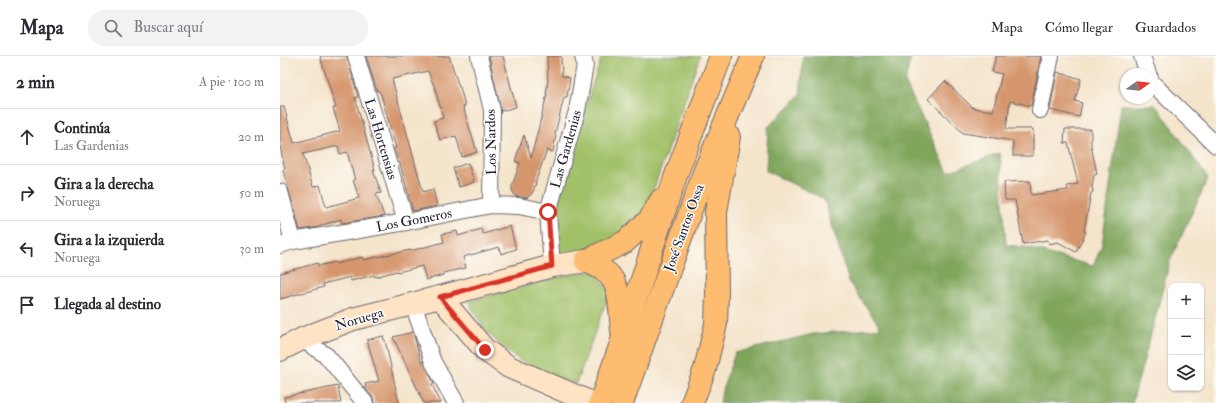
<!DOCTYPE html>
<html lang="es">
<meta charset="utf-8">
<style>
:root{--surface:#fff;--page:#f2f2f3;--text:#2b2b33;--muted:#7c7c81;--line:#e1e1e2}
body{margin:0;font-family:"IM FELL Double Pica",serif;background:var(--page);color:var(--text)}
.controls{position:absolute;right:12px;bottom:12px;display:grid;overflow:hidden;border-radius:8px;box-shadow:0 1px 3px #0004}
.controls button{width:36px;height:36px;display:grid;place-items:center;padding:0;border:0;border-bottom:1px solid var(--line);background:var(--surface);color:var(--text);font:20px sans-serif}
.compass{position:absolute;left:840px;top:12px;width:36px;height:36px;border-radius:50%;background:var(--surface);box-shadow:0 1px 3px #0004;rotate:75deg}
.stop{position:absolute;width:12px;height:12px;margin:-9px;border:3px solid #d93025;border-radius:50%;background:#fff}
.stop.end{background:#d93025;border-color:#fff;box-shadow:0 1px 4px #0008}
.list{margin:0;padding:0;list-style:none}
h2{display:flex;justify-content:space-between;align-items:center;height:52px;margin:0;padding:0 16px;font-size:17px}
h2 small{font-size:13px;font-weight:400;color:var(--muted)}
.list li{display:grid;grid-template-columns:26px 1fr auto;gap:12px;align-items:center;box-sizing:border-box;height:56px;padding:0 16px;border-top:1px solid var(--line)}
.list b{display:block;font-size:15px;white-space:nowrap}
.list p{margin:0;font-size:13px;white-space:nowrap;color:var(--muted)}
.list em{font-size:13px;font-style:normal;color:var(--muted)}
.icon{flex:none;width:22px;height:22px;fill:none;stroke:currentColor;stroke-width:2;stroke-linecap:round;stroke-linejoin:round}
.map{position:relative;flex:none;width:936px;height:347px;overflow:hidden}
header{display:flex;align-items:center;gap:24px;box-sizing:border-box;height:56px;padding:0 20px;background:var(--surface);border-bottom:1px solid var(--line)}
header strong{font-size:19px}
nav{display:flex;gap:22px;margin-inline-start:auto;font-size:14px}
.search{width:280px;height:36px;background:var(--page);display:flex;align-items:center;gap:10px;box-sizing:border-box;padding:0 14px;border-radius:16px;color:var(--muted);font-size:15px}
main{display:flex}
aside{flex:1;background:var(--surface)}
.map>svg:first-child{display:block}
</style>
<header>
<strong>Mapa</strong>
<div class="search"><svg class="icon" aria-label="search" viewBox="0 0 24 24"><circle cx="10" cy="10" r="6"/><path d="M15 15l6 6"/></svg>Buscar aquí</div>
<nav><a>Mapa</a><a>Cómo llegar</a><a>Guardados</a></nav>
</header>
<main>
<aside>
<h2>2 min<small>A pie · 100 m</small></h2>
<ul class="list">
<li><svg class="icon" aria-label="ahead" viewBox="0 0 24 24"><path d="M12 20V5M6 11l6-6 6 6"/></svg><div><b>Continúa</b><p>Las Gardenias</p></div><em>20 m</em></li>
<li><svg class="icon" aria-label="right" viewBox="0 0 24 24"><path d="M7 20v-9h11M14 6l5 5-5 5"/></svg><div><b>Gira a la derecha</b><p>Noruega</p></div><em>50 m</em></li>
<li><svg class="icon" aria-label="left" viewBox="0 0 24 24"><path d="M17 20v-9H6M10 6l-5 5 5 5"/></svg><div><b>Gira a la izquierda</b><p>Noruega</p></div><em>30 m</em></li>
<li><svg class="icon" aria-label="arrive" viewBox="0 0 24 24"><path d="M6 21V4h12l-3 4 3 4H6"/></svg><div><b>Llegada al destino</b></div></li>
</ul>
</aside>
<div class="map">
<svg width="936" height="347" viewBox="0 0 936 347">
<rect width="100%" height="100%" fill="#fdfcf7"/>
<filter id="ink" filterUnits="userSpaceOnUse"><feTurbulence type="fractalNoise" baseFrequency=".025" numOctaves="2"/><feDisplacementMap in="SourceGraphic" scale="8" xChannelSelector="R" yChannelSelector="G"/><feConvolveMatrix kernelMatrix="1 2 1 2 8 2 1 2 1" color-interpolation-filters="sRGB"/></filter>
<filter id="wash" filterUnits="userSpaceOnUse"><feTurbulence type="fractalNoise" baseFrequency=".012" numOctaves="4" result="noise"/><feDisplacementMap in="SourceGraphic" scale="16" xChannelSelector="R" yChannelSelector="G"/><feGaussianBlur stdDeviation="0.9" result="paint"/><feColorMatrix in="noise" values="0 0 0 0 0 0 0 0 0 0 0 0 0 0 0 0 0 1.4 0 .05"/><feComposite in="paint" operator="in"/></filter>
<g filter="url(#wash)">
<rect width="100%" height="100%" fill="#f4e4ca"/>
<g fill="#a1c068" stroke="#627152">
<polygon points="322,0 420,0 367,152 342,185 277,203 271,156"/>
<path d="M303 216H315L330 235 296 328C284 324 272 321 261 316 234 304 197 274 190 245L287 219Z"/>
</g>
<polygon fill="#80a65c" stroke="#51644c" points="523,0 631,0 625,26 668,116 720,97 726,189 745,191 813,210 822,189 841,49 876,49 928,122 890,205 871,278 852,347 440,347 442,335 455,297 533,278 601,272 569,226 544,143 486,115 488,71 520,39"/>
<g id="blocks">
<g fill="#d6966d" fill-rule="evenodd">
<path d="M40 0H67L78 41 75 42 95 114H93L101 137 96 138 104 160 62 167 61 163 40 170 39 171 20 174 3 114 5 113 0 90V51H4L14 87 60 75 53 52H56ZM58 90 60 98 67 96 75 124H73L79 142 46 151 40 129 33 131 23 98Z"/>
<polygon points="86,0 169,0 179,31 180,31 185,50 183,51 197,96 182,101 176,80 160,84 154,65 163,62 155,32 148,15 112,23 143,136 153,133 157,150 133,155 121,111 114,92 116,92 101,38 99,35 97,35"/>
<polygon points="209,0 223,0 236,51 221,55"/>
<polygon points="267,0 281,0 282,20 290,22 287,41 284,41 275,78 276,79 273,96 267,94 255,127 256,127 253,136 247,142 235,140 232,134 232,130 240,107 235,105 244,79 251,102 267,38 266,38 268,25"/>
<polygon points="716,0 761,0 751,50 730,45 726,73 753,73 753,100 733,100 733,85 683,77 648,43 665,25 693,52 713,55 722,18 712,16"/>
<polygon points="777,16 801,23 795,45 802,47 799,61 770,54"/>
<polygon points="785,73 811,73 811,89 817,118 814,119 812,130 813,136 811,137 804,175 806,176 796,196 778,186 769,188 768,184 743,188 735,144 725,144 724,126 750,125 751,139 788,134 787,130 798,128 788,87 784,87"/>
<polygon points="188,107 194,126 179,131 173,112"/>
<polygon points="230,170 236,193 221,198 219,191 183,201 186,212 163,217 163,219 146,224 142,210 118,216 117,215 95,221 94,219 71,225 70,221 43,228 44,231 0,243 0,217 38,207 38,210 55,206 56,208 82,201 83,204 130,194 130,195 164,186 162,178 177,175 178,180 201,173 203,178"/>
<polygon points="133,276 141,306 143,305 153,325 154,328 152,329 161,347 144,347 113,281"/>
<polygon points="103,280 104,284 105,284 119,347 94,347 93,341 86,333 85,328 99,325 87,284"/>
<polygon points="58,330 61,347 5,347 4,341"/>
</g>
</g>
</g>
<g filter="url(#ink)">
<use href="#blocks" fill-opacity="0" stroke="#6c666d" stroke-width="1"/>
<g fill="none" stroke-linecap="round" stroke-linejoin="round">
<g stroke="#6c666d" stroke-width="18">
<g id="minor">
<polyline points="76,0 126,166"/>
<polyline points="199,0 212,54 211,149"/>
<polyline points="862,0 868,18"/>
<polyline points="870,22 871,26 936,89"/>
<polyline points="760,54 771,0"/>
<polyline points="0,136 13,185"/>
<polyline points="0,189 13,185 126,166 211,149 239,150 268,156"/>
<polyline points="272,210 268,156 297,55 305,9 303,0"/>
<polyline points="133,248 153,306 176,347"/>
<polyline points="22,283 47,300 85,347"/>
</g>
</g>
<g stroke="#6c666d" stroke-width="24">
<g id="secondary">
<polyline points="160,241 205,294 229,311 312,347"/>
<polyline points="0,294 22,283 73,263 160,241 272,210 306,205"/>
</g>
</g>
<g stroke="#6c666d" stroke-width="24">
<g id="motorway">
<polyline points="306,205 345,186 370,163 381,144"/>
<path d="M306 205C315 209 324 213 330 220 341 232 340 259 342 275"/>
<polyline points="320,347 343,282 395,122 441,0"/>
<polyline points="342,347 425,114 473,0"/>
<polyline points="412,347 425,313 436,268 437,238 436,156 449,81"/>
</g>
</g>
<use href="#minor" stroke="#fff" stroke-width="16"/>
<use href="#secondary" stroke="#fee4c5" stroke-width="22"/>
<use href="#motorway" stroke="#fdbc6f" stroke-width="22"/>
</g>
</g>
<g fill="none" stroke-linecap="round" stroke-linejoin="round" filter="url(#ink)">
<polyline stroke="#d93025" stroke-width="5" points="205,294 160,241 272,210 268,156"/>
</g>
<g text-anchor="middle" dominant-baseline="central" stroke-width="3" stroke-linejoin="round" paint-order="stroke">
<g font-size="14" fill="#22223b" stroke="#fdfcf7">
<text transform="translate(101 83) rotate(73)">Las Hortensias</text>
<text transform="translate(211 86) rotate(-91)">Los Nardos</text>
<text transform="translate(286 93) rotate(-74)">Las Gardenias</text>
<text transform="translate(134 164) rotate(-11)">Los Gomeros</text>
<text transform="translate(404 172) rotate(-70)">José Santos Ossa</text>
<text transform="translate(79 263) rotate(-17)">Noruega</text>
</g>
</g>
</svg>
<div class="controls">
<button>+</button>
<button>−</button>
<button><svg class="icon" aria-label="layers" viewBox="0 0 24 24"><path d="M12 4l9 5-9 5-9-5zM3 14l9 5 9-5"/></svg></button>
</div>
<svg class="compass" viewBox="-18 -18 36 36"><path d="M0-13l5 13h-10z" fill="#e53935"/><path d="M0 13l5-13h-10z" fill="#7c7c81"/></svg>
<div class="stop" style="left:268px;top:156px"></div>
<div class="stop end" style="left:205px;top:294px"></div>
</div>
</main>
